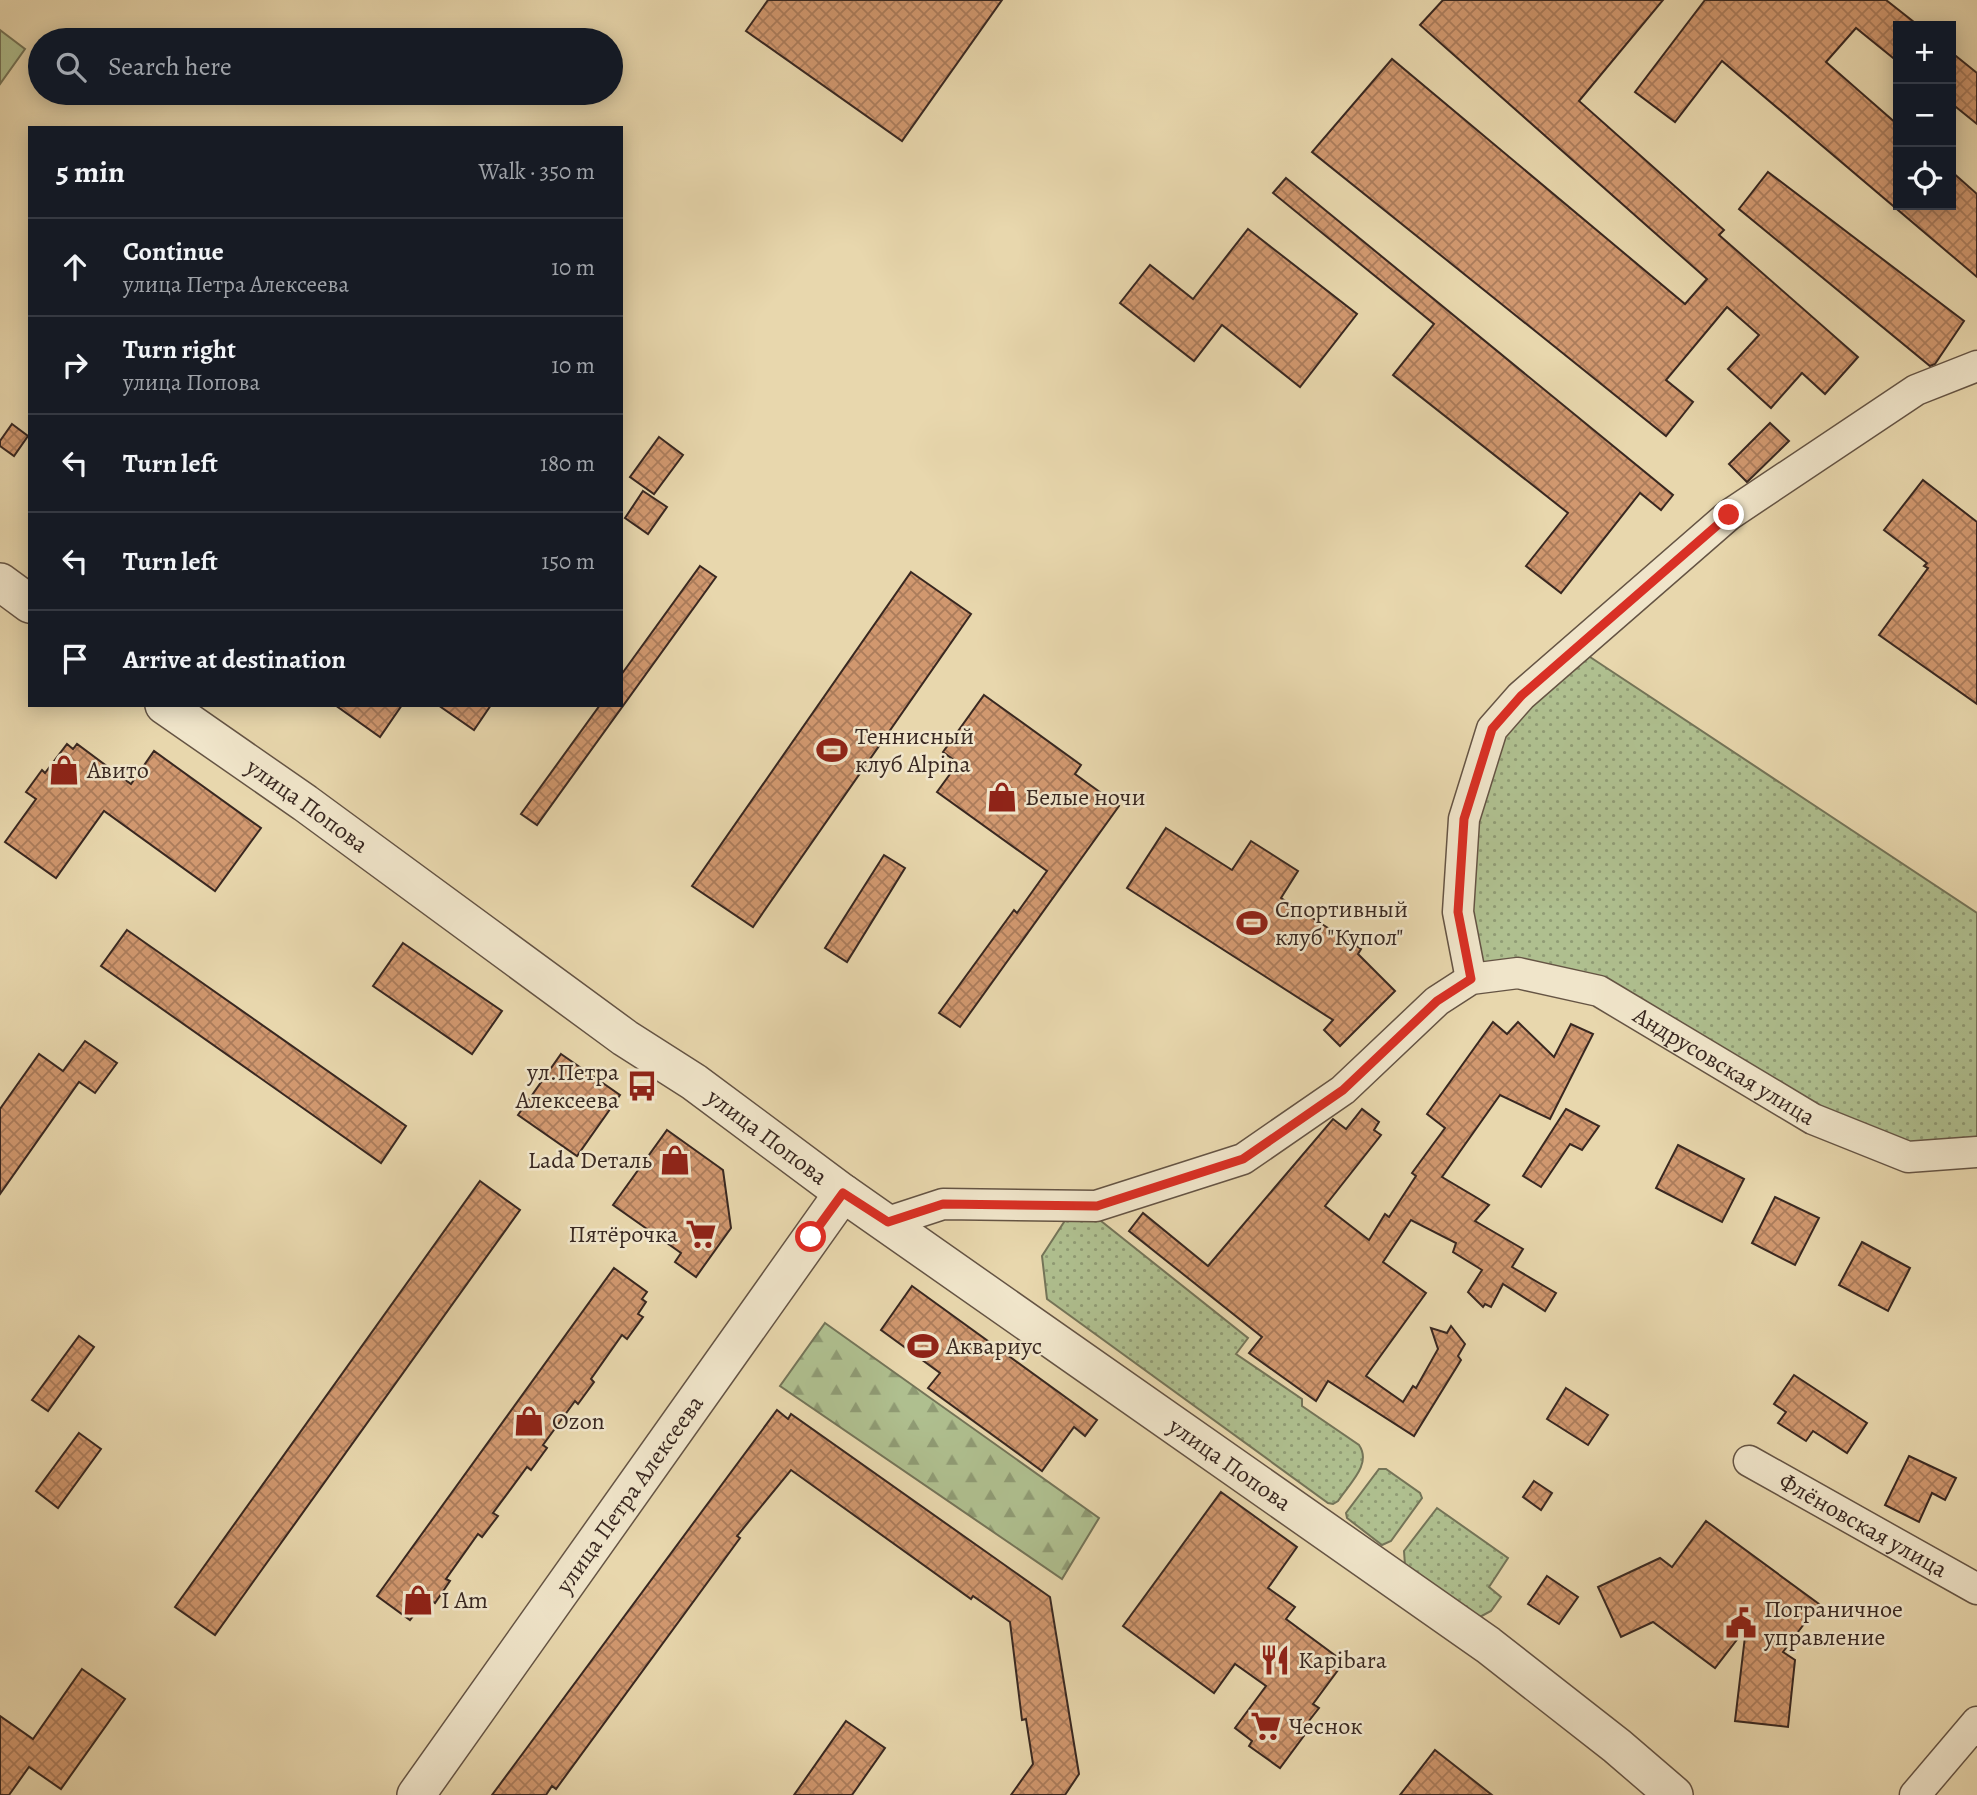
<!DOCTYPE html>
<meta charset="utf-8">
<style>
:root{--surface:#171b24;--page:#242831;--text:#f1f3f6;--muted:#9ea1a6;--line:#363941}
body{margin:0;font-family:Alegreya,serif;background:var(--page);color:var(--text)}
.controls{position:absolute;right:21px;top:21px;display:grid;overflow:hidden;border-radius:0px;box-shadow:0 4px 18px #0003}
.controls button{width:63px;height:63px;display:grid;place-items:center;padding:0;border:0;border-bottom:2px solid var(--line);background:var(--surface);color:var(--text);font:35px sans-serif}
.stop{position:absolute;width:21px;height:21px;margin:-16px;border:5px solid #d93025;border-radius:50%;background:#fff}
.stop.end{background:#d93025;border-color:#fff;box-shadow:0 2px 7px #0008}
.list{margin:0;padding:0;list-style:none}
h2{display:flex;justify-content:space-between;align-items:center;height:91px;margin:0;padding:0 28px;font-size:30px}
h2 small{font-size:23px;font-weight:400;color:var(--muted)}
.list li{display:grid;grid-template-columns:46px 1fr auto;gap:21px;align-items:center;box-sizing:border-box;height:98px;padding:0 28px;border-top:2px solid var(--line)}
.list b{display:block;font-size:26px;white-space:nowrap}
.list p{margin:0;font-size:23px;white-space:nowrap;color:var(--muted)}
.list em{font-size:23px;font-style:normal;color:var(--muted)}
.icon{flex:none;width:38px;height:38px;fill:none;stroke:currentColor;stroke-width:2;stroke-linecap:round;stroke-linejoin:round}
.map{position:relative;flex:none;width:1977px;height:1795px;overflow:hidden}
.search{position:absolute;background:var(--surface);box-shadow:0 4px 18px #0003;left:28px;top:28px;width:595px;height:77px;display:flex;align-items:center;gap:18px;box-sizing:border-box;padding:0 24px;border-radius:38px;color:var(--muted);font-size:26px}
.panel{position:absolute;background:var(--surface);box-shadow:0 4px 18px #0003;left:28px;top:126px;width:595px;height:581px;border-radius:0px}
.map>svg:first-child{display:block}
</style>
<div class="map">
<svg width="1977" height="1795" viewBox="0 0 1977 1795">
<defs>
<pattern id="grass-dots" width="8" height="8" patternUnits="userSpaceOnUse" patternTransform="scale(1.75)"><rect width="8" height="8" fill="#afbf8f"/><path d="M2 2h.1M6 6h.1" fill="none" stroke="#8f9b74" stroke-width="1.8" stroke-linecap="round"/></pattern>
<pattern id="forest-firs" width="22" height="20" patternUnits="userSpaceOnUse" patternTransform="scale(1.75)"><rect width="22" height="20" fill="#afbf8f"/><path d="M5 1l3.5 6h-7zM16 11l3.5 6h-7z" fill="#8f9b74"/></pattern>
<pattern id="building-cross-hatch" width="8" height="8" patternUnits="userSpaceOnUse" patternTransform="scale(1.75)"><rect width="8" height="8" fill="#d1986f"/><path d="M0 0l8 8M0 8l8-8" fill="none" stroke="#ab7c5b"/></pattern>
</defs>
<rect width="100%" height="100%" fill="#e8d7ad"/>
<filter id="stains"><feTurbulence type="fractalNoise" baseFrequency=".00286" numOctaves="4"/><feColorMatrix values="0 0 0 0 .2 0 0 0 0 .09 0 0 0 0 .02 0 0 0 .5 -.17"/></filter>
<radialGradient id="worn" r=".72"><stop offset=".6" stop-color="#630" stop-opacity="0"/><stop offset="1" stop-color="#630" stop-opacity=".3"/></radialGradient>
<g fill="url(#grass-dots)" stroke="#747458" stroke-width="2">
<polygon points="1587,655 1977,913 1977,1138 1912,1144 1820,1108 1606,979 1477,963 1469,908 1476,814 1504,732 1532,701"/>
<path d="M1096 1217 1248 1338 1236 1354 1302 1399V1406L1359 1445C1372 1464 1350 1483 1338 1501L1333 1504 1328 1503 1047 1299 1042 1256 1066 1219Z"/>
<polygon points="1379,1469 1386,1469 1420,1493 1422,1498 1391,1541 1382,1545 1347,1518 1346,1513"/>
<polygon points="1437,1508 1508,1558 1489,1587 1501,1597 1491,1611 1478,1618 1405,1565 1404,1551"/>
</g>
<polygon fill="url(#forest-firs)" stroke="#747458" stroke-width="2" points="825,1323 1099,1518 1062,1579 780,1386"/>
<polygon fill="#afbf8f" stroke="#747458" stroke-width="2" points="0,30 25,49 0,84"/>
<g fill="url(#building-cross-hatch)" stroke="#392821" stroke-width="2">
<polygon points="768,0 1002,0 902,141 746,31"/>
<polygon points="1443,0 1663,0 1579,101 1724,230 1719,235 1858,357 1825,394 1802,373 1771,408 1728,369 1759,335 1727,307 1666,380 1693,402 1666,436 1312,152 1392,59 1685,304 1707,279 1420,25"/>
<polygon points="1705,0 1886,0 1919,26 1898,26 1898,62 1856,28 1826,62 1898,125 1898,205 1951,205 1951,171 1977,194 1977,277 1722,61 1675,122 1635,92"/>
<polygon points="1951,52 1977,73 1977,124 1951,103"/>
<polygon points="1768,172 1964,321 1935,364 1930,366 1739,209"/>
<polygon points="1286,178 1673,495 1661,510 1640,493 1561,593 1526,566 1568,513 1393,375 1434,324 1273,193"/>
<polygon points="1248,229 1357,314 1300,387 1222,325 1194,361 1120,303 1150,265 1193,299"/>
<polygon points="1770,423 1789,441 1747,482 1729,464"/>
<polygon points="12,424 28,436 14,456 0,446 0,441"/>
<polygon points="659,437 683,455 654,494 630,477"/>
<polygon points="1923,480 1977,522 1977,704 1879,635 1928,568 1924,566 1927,563 1884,530"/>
<polygon points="643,491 667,507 648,534 625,518"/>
<polygon points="700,566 716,577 537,825 521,814 600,705 621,705 621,675"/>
<polygon points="911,572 971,614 753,927 692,886"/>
<polygon points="984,695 1081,765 1075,774 1119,806 960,1027 939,1013 1014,910 1017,913 1047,871 937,792 958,763 943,752"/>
<polygon points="335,705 402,705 380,737"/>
<polygon points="438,705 491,705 474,730"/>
<polygon points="67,744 73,749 77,744 131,784 154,751 261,828 215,891 104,811 56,878 5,842 36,799 26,792 42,770 45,773"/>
<polygon points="1166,828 1232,870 1251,841 1298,871 1281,898 1361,949 1358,954 1395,991 1340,1046 1324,1030 1333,1020 1127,888"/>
<polygon points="884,855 905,868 847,962 825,948"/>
<polygon points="127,930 406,1126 381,1163 101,966"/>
<polygon points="403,943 502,1011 472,1054 373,986"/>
<polygon points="1493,1022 1507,1034 1518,1022 1554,1057 1571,1024 1593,1034 1550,1119 1500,1095 1442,1177 1489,1205 1475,1221 1523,1249 1512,1267 1556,1293 1545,1311 1503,1284 1491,1307 1485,1304 1483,1307 1468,1292 1482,1270 1453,1252 1456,1243 1411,1220 1383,1262 1426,1293 1366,1376 1403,1402 1413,1386 1416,1388 1438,1349 1431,1328 1447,1333 1451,1326 1465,1344 1458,1356 1461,1360 1414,1436 1328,1381 1316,1401 1249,1353 1262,1337 1129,1231 1143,1213 1208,1266 1333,1119 1346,1129 1362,1109 1379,1122 1374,1130 1381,1135 1325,1206 1369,1240 1385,1214 1389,1217 1416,1176 1412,1173 1445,1128 1427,1114"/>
<polygon points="85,1041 117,1063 95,1093 79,1082 0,1194 0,1109 39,1054 63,1071"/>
<polygon points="561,1054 620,1095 577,1156 518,1115"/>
<polygon points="1566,1109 1599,1126 1582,1150 1570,1144 1541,1187 1523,1176"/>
<polygon points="667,1130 723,1170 731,1228 696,1277 675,1262 681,1253 613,1205"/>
<polygon points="1678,1145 1744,1179 1722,1222 1656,1188"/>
<polygon points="480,1181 520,1210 215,1635 175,1607"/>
<polygon points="1775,1197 1819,1218 1795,1265 1752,1243"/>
<polygon points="1862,1242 1910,1268 1888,1311 1839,1285"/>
<polygon points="614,1268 647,1292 642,1299 646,1302 638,1314 643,1317 627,1339 622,1335 591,1379 594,1382 578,1404 575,1401 543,1445 547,1448 531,1470 527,1467 493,1513 498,1516 482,1537 478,1534 446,1579 450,1581 435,1603 431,1600 421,1613 417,1611 410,1620 377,1596"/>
<polygon points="912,1286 1097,1420 1085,1436 1074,1427 1042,1471 928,1388 940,1373 881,1330"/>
<polygon points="79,1336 94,1347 48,1411 32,1400"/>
<polygon points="1794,1375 1867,1423 1847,1453 1813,1431 1806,1441 1778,1423 1786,1412 1774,1404"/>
<polygon points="1566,1388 1608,1415 1588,1445 1547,1419"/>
<polygon points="777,1410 788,1419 791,1414 1050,1597 1079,1774 1065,1795 1011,1795 1033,1764 1026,1719 1022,1720 1010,1622 973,1596 971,1599 791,1470 737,1536 740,1538 556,1789 552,1786 546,1795 492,1795"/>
<polygon points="79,1433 101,1449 58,1508 36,1491"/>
<polygon points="1909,1456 1956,1478 1945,1500 1932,1493 1919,1522 1885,1505"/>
<polygon points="1534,1481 1552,1493 1541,1510 1523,1497"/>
<polygon points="1221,1492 1297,1547 1268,1588 1295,1607 1286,1619 1344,1662 1313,1704 1319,1708 1305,1726 1309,1729 1280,1768 1249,1746 1252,1741 1235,1728 1266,1686 1235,1664 1214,1693 1123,1626"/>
<polygon points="1706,1521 1819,1604 1783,1652 1795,1660 1788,1727 1735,1721 1746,1628 1715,1668 1653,1622 1621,1637 1598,1587 1660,1558 1672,1567"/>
<polygon points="1547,1576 1578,1597 1559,1624 1528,1604"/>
<polygon points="82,1669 125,1699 61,1789 29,1767 9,1795 0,1795 0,1716 33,1739"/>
<polygon points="846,1721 885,1748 852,1795 794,1795"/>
<polygon points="1435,1750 1492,1795 1400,1795"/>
</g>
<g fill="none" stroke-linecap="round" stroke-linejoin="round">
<g stroke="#655444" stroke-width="33">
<g id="minor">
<polyline points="1471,979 1458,912 1464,819 1492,729 1521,696 1729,515 1916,390 1977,366"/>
<path id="s1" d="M888 1222 943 1204 1096 1206 1243 1159 1343 1090 1437 1001 1471 979 1518 973 1599 991 1813 1119 1908 1157 1977 1152"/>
<path id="s2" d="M1749 1461 1977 1589"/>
<polyline points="1915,1795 1977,1722"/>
</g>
</g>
<g stroke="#655444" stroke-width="40">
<g id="tertiary">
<polyline points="0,582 30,604"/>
<path id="s3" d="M164 705 305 803 625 1038 694 1082 843 1193 1488 1645 1617 1746 1674 1795"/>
<path id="s4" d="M416 1795 843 1193"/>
</g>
</g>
<use href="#minor" stroke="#f0e5ca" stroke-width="30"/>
<use href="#tertiary" stroke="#f0e5ca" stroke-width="37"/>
</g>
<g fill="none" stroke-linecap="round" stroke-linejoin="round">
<polyline stroke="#d93025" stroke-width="9" points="811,1237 843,1193 888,1222 943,1204 1097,1206 1243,1159 1343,1090 1437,1001 1471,979 1458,912 1464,819 1492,729 1521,696 1729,515"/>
</g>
<defs>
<g id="stadium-bare" transform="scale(2.415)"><path d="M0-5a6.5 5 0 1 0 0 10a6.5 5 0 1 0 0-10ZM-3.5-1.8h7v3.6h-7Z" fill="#8f2418" stroke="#f0e5ca" stroke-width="2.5" paint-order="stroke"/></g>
<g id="shop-bare" transform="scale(2.415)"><path d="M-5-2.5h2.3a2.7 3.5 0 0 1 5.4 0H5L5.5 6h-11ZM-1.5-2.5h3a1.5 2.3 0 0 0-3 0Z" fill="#8f2418" stroke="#f0e5ca" stroke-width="2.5" paint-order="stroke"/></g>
<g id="bus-bare" transform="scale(2.415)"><path d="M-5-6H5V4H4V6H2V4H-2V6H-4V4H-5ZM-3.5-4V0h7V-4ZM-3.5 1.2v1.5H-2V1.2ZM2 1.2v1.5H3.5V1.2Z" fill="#8f2418" stroke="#f0e5ca" stroke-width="2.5" paint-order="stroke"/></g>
<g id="supermarket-bare" transform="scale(2.415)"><path d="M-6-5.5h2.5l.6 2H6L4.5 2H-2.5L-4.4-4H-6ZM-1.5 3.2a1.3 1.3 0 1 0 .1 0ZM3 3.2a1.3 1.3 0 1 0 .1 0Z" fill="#8f2418" stroke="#f0e5ca" stroke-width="2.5" paint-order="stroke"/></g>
<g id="civic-bare" transform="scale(2.415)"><path d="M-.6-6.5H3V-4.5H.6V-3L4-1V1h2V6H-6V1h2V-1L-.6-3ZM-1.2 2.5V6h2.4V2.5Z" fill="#8f2418" stroke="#f0e5ca" stroke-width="2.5" paint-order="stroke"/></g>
<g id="restaurant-bare" transform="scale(2.415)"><path d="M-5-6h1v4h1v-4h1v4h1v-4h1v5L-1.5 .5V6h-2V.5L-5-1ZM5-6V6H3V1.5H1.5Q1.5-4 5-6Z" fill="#8f2418" stroke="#f0e5ca" stroke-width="2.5" paint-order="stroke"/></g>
</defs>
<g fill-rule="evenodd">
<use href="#stadium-bare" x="832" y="750"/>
<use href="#shop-bare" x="64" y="770"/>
<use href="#shop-bare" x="1002" y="797"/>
<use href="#stadium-bare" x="1252" y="923"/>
<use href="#bus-bare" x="642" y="1086"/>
<use href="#shop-bare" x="675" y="1160"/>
<use href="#supermarket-bare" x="701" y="1234"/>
<use href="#stadium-bare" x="923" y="1346"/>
<use href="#shop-bare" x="529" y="1421"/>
<use href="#shop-bare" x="418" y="1600"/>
<use href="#civic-bare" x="1741" y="1623"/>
<use href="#restaurant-bare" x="1275" y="1660"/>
<use href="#supermarket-bare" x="1266" y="1726"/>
</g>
<g text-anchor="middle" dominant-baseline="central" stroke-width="5" stroke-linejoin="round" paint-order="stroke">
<g font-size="24" fill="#392821" stroke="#f0e5ca" text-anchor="start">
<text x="855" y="736">Теннисный<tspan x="855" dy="28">клуб Alpina</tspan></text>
<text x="87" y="770">Авито</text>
<text x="1025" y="797">Белые ночи</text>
<text x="1275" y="909">Спортивный<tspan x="1275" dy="28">клуб "Купол"</tspan></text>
<text x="619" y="1072" text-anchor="end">ул.Петра<tspan x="619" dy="28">Алексеева</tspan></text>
<text x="652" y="1160" text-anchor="end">Lada Dеталь</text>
<text x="678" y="1234" text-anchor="end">Пятёрочка</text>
<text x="946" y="1346">Аквариус</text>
<text x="552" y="1421">Ozon</text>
<text x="441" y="1600">I Am</text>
<text x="1764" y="1609">Пограничное<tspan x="1764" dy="28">управление</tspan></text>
<text x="1298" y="1660">Kapibara</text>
<text x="1289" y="1726">Чеснок</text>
</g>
<g font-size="24" fill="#392821" stroke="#f0e5ca">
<text stroke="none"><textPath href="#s3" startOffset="175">улица Попова</textPath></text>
<text stroke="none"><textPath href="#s1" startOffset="933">Андрусовская улица</textPath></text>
<text stroke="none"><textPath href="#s3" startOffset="742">улица Попова</textPath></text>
<text stroke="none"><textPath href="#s3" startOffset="1309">улица Попова</textPath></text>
<text stroke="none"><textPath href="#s4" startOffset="369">улица Петра Алексеева</textPath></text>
<text stroke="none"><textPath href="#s2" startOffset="131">Флёновская улица</textPath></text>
</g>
</g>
<rect width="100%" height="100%" filter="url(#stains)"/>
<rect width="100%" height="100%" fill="url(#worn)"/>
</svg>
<div class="controls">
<button>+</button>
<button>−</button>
<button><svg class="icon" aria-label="locate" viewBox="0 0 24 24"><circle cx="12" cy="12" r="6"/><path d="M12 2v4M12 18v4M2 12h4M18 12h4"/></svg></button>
</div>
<div class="stop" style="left:811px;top:1237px"></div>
<div class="stop end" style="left:1729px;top:515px"></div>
<div class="search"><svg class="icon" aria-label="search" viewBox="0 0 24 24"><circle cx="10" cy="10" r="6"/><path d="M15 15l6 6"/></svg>Search here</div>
<section class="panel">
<h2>5 min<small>Walk · 350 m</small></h2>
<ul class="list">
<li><svg class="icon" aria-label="ahead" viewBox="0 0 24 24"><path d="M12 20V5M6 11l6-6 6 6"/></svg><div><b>Continue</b><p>улица Петра Алексеева</p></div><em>10 m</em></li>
<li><svg class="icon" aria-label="right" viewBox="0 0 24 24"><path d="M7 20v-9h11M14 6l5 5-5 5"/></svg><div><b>Turn right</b><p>улица Попова</p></div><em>10 m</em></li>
<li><svg class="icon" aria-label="left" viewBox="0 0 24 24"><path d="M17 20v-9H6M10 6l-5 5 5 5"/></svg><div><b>Turn left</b></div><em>180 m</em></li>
<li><svg class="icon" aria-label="left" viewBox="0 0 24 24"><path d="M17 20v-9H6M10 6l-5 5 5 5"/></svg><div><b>Turn left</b></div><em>150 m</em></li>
<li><svg class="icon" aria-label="arrive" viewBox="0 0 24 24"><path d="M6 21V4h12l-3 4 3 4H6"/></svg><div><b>Arrive at destination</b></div></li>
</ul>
</section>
</div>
